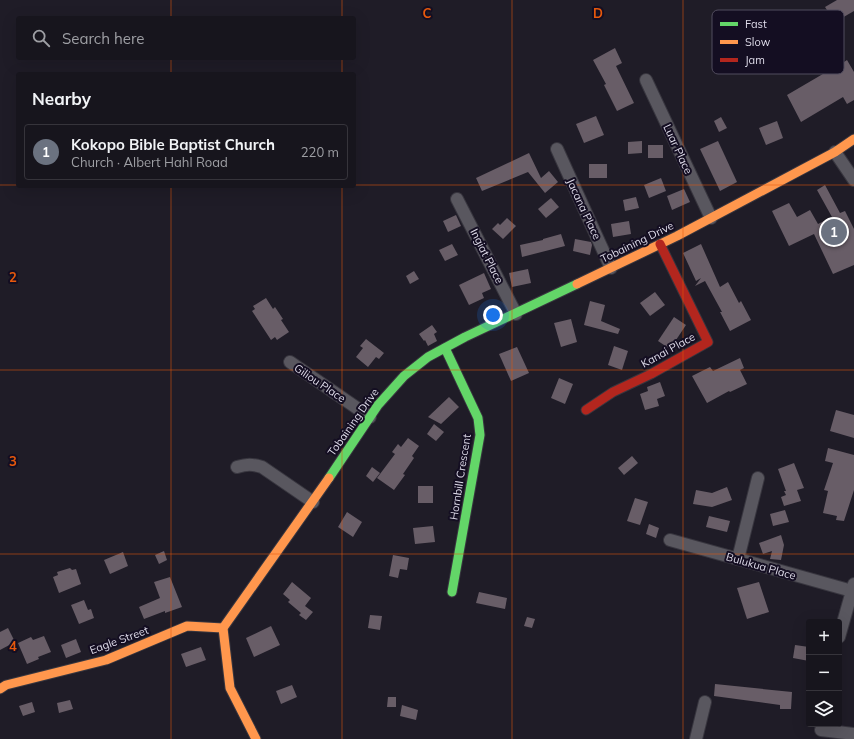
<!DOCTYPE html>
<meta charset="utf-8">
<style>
:root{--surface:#17151d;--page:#201e26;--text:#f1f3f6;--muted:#9e9fa4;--line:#36343b;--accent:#0b8043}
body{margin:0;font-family:Mulish,sans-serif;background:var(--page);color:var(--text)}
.controls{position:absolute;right:12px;bottom:12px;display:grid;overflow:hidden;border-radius:4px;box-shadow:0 4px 16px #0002}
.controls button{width:36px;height:36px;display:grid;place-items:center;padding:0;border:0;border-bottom:1px solid var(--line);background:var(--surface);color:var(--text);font:20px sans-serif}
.you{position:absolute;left:493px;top:315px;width:14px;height:14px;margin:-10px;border:3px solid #fff;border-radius:50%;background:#1a73e8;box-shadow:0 0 0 6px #1a73e833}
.badge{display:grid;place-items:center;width:26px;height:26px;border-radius:50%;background:var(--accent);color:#fff;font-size:13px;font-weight:700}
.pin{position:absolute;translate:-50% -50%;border:2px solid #fff;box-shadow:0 1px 4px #0006}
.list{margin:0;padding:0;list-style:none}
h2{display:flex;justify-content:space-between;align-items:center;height:52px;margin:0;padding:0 16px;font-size:17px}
h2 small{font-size:13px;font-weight:400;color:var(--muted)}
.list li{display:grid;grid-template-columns:26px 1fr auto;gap:12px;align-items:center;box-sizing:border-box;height:56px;margin:0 8px 8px;padding:0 8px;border:1px solid var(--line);border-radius:4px}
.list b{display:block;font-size:15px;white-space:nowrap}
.list p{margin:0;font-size:13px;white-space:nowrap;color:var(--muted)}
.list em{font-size:13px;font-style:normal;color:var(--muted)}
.icon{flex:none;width:22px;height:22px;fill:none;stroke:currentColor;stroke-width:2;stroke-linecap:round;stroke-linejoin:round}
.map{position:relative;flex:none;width:854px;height:739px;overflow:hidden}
.search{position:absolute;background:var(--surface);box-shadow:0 4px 16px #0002;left:16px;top:16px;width:340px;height:44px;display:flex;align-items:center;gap:10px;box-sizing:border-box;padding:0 14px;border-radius:4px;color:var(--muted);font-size:15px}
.panel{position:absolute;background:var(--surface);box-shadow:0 4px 16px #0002;left:16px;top:72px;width:340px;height:116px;border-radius:4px}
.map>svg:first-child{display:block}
</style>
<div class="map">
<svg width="854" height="739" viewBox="0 0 854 739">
<rect width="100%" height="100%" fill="#1f1c27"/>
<g fill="#685d67">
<polygon points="837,0 854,0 854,11 835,22 825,7"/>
<polygon points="615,48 622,63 616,66 634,103 617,111 604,85 606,84 593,60"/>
<polygon points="836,55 841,64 847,60 854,72 854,100 847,104 843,97 801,122 787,95 828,71 823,63"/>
<polygon points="596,116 604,135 584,143 576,124"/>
<polygon points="721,117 727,128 719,132 714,121"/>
<polygon points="777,121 783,138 766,145 759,128"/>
<polygon points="642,141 642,153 628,154 628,142"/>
<polygon points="718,141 737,182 720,191 700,149"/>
<rect x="648" y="145" width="15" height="13"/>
<polygon points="529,153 541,178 549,171 558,182 545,193 528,172 482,191 476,178"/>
<rect x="589" y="164" width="18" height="14"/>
<polygon points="661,178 666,191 649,198 644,185"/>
<polygon points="825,185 840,213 845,211 854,229 854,265 833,274 814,234 789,246 772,211 789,203 797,217 810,210 818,224 832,217 817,190"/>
<polygon points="684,189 690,202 672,210 667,196"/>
<polygon points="636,197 639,208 625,211 623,200"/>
<polygon points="551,198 559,207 546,218 538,209"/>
<polygon points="456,215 461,226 448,232 443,221"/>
<polygon points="507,218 516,226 503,239 492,229 498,223 500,225"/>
<polygon points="629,221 631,234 613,237 611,224"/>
<polygon points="561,234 565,246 522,257 520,245 543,240 543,239"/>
<polygon points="575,239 591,242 592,245 590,255 573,251"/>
<polygon points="452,244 458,255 445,261 439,250"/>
<polygon points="701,244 720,287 728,282 739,303 741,301 751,320 730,331 720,312 722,312 705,281 695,286 701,278 696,281 683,253"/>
<polygon points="528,269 531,283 512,287 509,273"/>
<polygon points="414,271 419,279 410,284 406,276"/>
<polygon points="484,273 491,289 482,293 484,298 469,305 459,285"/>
<polygon points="655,292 665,305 650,316 640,303"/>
<polygon points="266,298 273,309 275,307 283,319 281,320 289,332 277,340 275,337 271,340 252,311 255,309 253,306"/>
<polygon points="590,301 605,305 601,321 620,329 618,334 584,325"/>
<polygon points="674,317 686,325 670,349 658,341"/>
<polygon points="571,319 577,342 561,347 554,323"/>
<polygon points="432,325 437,332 434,334 437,341 428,346 425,340 424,341 419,334"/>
<polygon points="366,339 384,353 379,359 376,357 368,367 356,357 363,348 360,346"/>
<polygon points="614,346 628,351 622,370 608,365"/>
<polygon points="517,347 529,373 511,381 499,354"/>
<polygon points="740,358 744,368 740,370 747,384 730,392 729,391 707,403 692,376 710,367 713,371"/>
<polygon points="559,378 573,384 565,404 551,398"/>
<polygon points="660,382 665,396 657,399 659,406 645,410 640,394 648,391 647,387"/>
<polygon points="449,397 459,407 441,424 428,417"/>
<polygon points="836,410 854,415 854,438 830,431"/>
<polygon points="434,424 444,432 436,441 427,434"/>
<polygon points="408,438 419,446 412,456 414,458 403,474 405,475 394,490 377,478 395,454 392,452 398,444 401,447"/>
<polygon points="828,448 854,455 854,490 844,521 836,520 837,516 823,513 828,491 824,490 833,463 825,461"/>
<polygon points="632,456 638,463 624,475 618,468"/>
<polygon points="794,463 804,488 797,490 801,501 784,506 781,497 786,495 784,491 786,491 778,469"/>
<polygon points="372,467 380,473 373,482 366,476"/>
<rect x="418" y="486" width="15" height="17"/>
<polygon points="727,487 732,500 712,507 693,504 696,490 712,493"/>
<polygon points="635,498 648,502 640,525 627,521"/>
<polygon points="785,510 789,522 773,526 770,514"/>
<polygon points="347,512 362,522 353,537 338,527"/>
<polygon points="709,516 730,521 727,532 706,527"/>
<polygon points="649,524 659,528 656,538 646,534"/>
<polygon points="433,526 435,542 415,544 413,528"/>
<polygon points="781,535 784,545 781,560 770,559 772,551 763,554 759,543"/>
<polygon points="164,551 167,560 159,564 155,555"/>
<polygon points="123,552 128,566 110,574 104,560"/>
<polygon points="393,555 409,558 407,570 400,569 398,578 389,576"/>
<polygon points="70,568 72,570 76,569 81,584 59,593 53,577 58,575 57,572"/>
<polygon points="170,577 182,607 165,613 165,611 144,619 139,607 160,598 154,582"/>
<polygon points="292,582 311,598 305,606 313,612 306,620 299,615 301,613 288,602 290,600 283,594"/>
<polygon points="759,582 769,612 747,619 737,588"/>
<polygon points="479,592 507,598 505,609 476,603"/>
<polygon points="84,600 88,610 91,609 94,618 79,624 71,605"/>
<polygon points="370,615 382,616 380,630 368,628"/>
<polygon points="527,617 535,619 532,628 524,626"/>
<polygon points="271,626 280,645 254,657 246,638"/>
<polygon points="8,628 15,642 0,650 0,632"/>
<polygon points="44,636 51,652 38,657 39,659 27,664 18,643 31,637 33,640"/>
<polygon points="76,639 81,652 66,658 61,645"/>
<polygon points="795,645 809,647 809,661 793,658"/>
<polygon points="201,647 206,660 186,667 181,654"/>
<polygon points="715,684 792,692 791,709 780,709 780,705 714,696"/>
<polygon points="292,685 297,697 281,704 276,691"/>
<polygon points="388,697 396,697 396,707 387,707"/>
<polygon points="70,700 73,709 59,713 57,703"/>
<polygon points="32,702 35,712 23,716 19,706"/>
<polygon points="402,705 418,710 416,720 400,716"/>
</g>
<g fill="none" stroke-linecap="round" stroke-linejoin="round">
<g stroke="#38363f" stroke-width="14">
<g id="street">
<polyline points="646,80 711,218"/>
<polyline points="557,149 611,268"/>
<polyline points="835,152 854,180"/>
<polyline points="457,199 516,314"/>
<polyline points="290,362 370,417"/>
<path d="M237 467C247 464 252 464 262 467L313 502"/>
<polyline points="670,540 852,591"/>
<polyline points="738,559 758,478"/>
<polyline points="839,637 854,584"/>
<polyline points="821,730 854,734"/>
<polyline points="696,739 705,702"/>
</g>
</g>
<g stroke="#38363f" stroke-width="11">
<g id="fast">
<polyline points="445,348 478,418 480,435 452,592"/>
<polyline points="329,478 378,405 404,376 428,357 465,337 577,284"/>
</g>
</g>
<g stroke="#38363f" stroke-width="11">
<g id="slow">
<polyline points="577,284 677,236 835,152 854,139"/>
<polyline points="0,689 6,685 106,660 187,626 223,628"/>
<polyline points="256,739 230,688 223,628 329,478"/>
</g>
</g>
<g stroke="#38363f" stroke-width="11">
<polyline id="jam" points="586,410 613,392 651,374 708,342 660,244"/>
</g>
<use href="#street" stroke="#59575f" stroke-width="12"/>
<use href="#fast" stroke="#63d668" stroke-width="9"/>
<use href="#slow" stroke="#ff974d" stroke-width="9"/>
<use href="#jam" stroke="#b3261e" stroke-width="9"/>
</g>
<path fill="none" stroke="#e8590c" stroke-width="1" stroke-opacity="0.55" d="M171 0V18M342 0V18M512 0V739M683 0V739M171 58V74M342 58V74M0 185H18M354 185H854M171 186V739M342 186V739M0 370H854M0 554H854"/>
<g text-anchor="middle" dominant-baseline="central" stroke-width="4" stroke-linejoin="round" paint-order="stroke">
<g font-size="11" fill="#dfdcea" stroke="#140e22">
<text transform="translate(678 149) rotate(65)">Luar Place</text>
<text transform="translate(584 209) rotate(65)">Jacana Place</text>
<text transform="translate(637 242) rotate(-26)">Tobaining Drive</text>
<text transform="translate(487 256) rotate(63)">Ingiat Place</text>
<text transform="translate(668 350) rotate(-29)">Kanai Place</text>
<text transform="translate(320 383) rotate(34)">Giliou Place</text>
<text transform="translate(353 422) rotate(-55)">Tobaining Drive</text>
<text transform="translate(460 477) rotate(-81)">Hornbill Crescent</text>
<text transform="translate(761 566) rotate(16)">Bulukua Place</text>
<text transform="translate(119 640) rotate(-20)">Eagle Street</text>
</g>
</g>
<rect x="712" y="10" width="132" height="64" rx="6" fill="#140e22" stroke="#514c5e" stroke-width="1"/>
<rect x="720" y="22" width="18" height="4" fill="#63d668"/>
<rect x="720" y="40" width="18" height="4" fill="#ff974d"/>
<rect x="720" y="58" width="18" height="4" fill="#b3261e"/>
<g font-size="11" fill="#dfdcea">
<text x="745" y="28">Fast</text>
<text x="745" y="46">Slow</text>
<text x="745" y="64">Jam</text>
</g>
<g font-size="13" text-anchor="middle" font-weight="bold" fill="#e8590c" stroke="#140e22" stroke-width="4" stroke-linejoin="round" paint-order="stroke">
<text x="427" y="18">C</text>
<text x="598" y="18">D</text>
<text x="13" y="282">2</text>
<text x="13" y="466">3</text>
<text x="13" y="651">4</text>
</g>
</svg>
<div class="controls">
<button>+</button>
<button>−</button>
<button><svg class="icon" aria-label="layers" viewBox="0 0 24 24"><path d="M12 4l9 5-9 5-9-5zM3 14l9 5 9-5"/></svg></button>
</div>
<div class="you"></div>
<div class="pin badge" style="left:834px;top:232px;background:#6b7280">1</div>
<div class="search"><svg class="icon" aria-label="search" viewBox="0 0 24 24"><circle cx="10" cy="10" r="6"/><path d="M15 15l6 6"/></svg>Search here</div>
<section class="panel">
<h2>Nearby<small></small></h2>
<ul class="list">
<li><span class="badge" style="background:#6b7280">1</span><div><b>Kokopo Bible Baptist Church</b><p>Church · Albert Hahl Road</p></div><em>220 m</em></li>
</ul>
</section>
</div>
